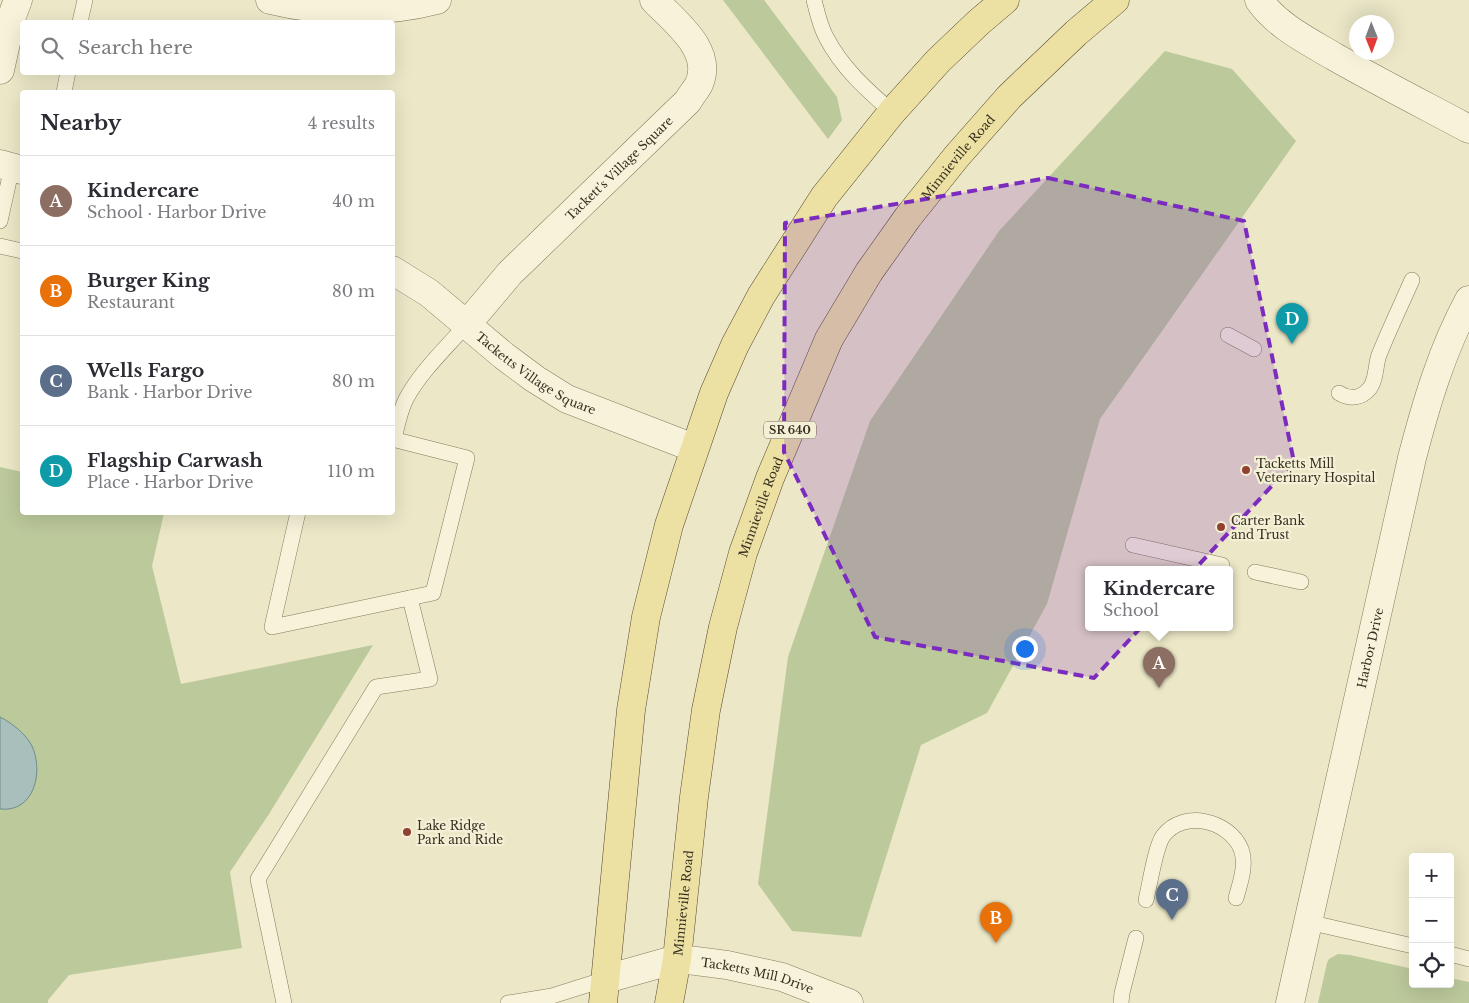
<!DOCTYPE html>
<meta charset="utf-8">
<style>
:root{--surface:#fff;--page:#f7f7f7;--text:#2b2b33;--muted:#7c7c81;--line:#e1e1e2;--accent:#914131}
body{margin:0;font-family:"Libre Baskerville",serif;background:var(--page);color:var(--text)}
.controls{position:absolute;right:15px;bottom:15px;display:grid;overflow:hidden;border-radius:5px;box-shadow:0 5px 20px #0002}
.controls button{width:45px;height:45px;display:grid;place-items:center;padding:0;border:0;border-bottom:1px solid var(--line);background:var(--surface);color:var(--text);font:25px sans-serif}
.compass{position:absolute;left:1349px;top:15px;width:45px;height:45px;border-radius:50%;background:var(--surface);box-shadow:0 5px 20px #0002;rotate:179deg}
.you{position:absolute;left:1024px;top:648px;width:18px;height:18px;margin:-12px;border:4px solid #fff;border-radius:50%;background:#1a73e8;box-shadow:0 0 0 8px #1a73e833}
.badge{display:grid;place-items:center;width:32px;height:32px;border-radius:50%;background:var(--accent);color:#fff;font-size:16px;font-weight:700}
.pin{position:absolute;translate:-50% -41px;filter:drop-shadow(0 1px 2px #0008)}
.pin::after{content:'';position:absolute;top:26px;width:18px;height:15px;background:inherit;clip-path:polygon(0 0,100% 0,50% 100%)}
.popup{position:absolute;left:1085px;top:566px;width:148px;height:65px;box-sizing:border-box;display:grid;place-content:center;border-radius:5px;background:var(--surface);filter:drop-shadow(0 1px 4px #0005);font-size:16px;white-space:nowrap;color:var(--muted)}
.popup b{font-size:19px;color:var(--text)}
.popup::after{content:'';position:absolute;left:50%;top:100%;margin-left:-10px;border:10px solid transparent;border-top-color:var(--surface)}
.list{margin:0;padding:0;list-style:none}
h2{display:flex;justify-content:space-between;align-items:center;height:65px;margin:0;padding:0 20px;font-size:21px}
h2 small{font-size:16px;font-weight:400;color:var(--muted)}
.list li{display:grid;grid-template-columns:32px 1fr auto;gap:15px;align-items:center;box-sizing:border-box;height:90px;padding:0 20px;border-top:1px solid var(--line)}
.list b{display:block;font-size:19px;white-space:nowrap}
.list p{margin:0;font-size:16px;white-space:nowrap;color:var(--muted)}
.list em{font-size:16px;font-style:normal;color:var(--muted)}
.icon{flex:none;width:28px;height:28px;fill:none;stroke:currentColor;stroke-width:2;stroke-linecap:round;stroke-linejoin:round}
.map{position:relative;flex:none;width:1469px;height:1003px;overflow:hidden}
.search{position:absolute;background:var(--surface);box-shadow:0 5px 20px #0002;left:20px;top:20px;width:375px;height:55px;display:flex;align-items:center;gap:12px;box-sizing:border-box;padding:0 18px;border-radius:5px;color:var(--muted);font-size:19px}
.panel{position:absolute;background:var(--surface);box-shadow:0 5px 20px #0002;left:20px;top:90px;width:375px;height:425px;border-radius:5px}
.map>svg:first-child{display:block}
</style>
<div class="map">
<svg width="1469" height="1003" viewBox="0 0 1469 1003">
<rect width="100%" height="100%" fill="#ebe7c7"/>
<g fill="#bcc99b">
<polygon points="723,0 764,0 837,97 842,120 828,139"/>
<polygon points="1165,51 1232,69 1296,141 1100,419 1047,604 987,713 921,745 861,937 792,931 758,884 788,657 870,421 999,231"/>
<polygon points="0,467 22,472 22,512 164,513 152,566 181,684 373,645 269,814 230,872 242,948 69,975 48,1000 48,1003 0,1003"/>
<polygon points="1338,954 1350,955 1413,969 1413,984 1450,984 1450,978 1469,982 1469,1003 1318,1003 1327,963 1329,959"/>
</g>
<path fill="#a8bfbc" stroke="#6f8d8b" d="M0 717C12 723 26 734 32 746 44 772 34 813 0 809Z"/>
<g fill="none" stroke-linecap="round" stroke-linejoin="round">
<g stroke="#867a5d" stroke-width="16">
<g id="service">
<path d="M814 0C817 12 820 26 826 37 842 68 866 89 892 112"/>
<polyline points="80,22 85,0"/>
<polyline points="64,92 68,72"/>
<polyline points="0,221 12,167"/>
<polyline points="0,246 22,251"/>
<polyline points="1228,335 1254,349"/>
<path d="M1339 393C1350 400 1362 398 1370 388 1377 378 1375 366 1379 355 1389 330 1401 305 1412 280"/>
<path d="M394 439C397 426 400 411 406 399 421 371 447 347 467 324"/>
<polyline points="298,512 272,627 433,593 467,458 392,439"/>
<polyline points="1133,545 1222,565"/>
<polyline points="1255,572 1301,582"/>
<path d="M1146 900C1150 884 1155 848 1163 836 1183 809 1229 820 1241 849 1247 865 1240 883 1236 898"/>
<polyline points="1308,922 1413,946"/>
<polyline points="1450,954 1469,959"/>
<polyline points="284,1003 258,879 376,687 430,679 410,598"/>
<polyline points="508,1003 552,996 606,979"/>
<polyline points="1121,1003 1122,993 1136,938"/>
</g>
</g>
<g stroke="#867a5d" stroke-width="29">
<g id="minor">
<path d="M270 0C324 13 383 14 437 0"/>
<path d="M1259 0C1277 26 1308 41 1335 57 1379 82 1424 105 1469 129"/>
<polyline points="0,70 12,16 18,0"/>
<polyline points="0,164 22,170"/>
<path id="s1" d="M392 270 429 293 504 356 535 379 567 399 694 448"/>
<path id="s2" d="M467 324 510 273 688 101C691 95 696 90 699 84 714 50 674 21 654 0"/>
<path id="s3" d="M606 979 677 959 696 961 727 965 782 977 849 1003"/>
<path id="s4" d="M1290 1003 1412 458C1426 404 1442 350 1469 300"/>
</g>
</g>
<g stroke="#544731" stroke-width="29">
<g id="primary">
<polyline points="603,1003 631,710 646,617 669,525 714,393 735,345 761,296 824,197 892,112 938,61 979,22 1005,0"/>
<path id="s5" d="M669 1003 677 959 694 797 706 710 723 627 743 553 770 478 829 339 869 272 908 217 957 156 1009 97 1076 33 1115 0"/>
</g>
</g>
<use href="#service" stroke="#f7f3da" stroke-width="15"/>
<use href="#minor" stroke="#f7f3da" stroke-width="28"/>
<use href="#primary" stroke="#ece1a2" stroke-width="28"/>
</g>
<path fill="#7b2cbf" fill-opacity="0.2" stroke="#7b2cbf" stroke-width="4" stroke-dasharray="10 6" stroke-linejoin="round" d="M1048 178 1244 221 1294 462 1094 678 875 637 784 452 785 223Z"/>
<g fill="#914131" stroke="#f3f0d6" stroke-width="2">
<circle cx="1246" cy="470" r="5"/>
<circle cx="1221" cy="527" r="5"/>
<circle cx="407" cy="832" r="5"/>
</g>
<g text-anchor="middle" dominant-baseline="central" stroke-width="4.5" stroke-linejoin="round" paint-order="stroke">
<rect fill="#f3f0d6" stroke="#6f6957" stroke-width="1" x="764" y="421.5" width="52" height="17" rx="4"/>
<g font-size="11" font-weight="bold" fill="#372f20">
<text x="790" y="430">SR 640</text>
</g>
<g font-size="12" fill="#372f20" stroke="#f3f0d6">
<text stroke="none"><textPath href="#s5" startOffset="911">Minnieville Road</textPath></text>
<text stroke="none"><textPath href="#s2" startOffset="218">Tackett's Village Square</textPath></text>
<text stroke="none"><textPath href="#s1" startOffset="178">Tacketts Village Square</textPath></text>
<text stroke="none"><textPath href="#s5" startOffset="506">Minnieville Road</textPath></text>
<text stroke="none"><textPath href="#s4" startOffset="364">Harbor Drive</textPath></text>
<text stroke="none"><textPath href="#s5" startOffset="101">Minnieville Road</textPath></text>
<text stroke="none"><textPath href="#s3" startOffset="156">Tacketts Mill Drive</textPath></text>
</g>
<g font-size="12" fill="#372f20" stroke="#f3f0d6" text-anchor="start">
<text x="1256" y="463">Tacketts Mill<tspan x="1256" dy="14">Veterinary Hospital</tspan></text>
<text x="1231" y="520">Carter Bank<tspan x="1231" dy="14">and Trust</tspan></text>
<text x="417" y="825">Lake Ridge<tspan x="417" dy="14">Park and Ride</tspan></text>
</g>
</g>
</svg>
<div class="controls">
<button>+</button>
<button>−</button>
<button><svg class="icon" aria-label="locate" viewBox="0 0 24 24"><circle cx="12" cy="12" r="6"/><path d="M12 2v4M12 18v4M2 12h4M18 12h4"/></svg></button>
</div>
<svg class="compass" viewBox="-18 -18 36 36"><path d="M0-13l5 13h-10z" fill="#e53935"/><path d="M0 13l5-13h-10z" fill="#7c7c81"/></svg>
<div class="you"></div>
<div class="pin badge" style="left:1159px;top:688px;background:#8d6e63">A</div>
<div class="popup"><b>Kindercare</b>School</div>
<div class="pin badge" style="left:996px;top:943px;background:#e8710a">B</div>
<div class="pin badge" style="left:1172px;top:920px;background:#5c6f8a">C</div>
<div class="pin badge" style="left:1292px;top:344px;background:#0f9aa8">D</div>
<div class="search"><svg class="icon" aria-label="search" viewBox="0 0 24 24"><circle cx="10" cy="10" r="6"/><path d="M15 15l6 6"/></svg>Search here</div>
<section class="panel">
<h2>Nearby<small>4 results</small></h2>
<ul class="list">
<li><span class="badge" style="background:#8d6e63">A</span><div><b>Kindercare</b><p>School · Harbor Drive</p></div><em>40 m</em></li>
<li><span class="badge" style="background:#e8710a">B</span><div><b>Burger King</b><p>Restaurant</p></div><em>80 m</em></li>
<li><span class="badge" style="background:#5c6f8a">C</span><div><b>Wells Fargo</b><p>Bank · Harbor Drive</p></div><em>80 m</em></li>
<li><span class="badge" style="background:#0f9aa8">D</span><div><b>Flagship Carwash</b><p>Place · Harbor Drive</p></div><em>110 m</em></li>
</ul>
</section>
</div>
